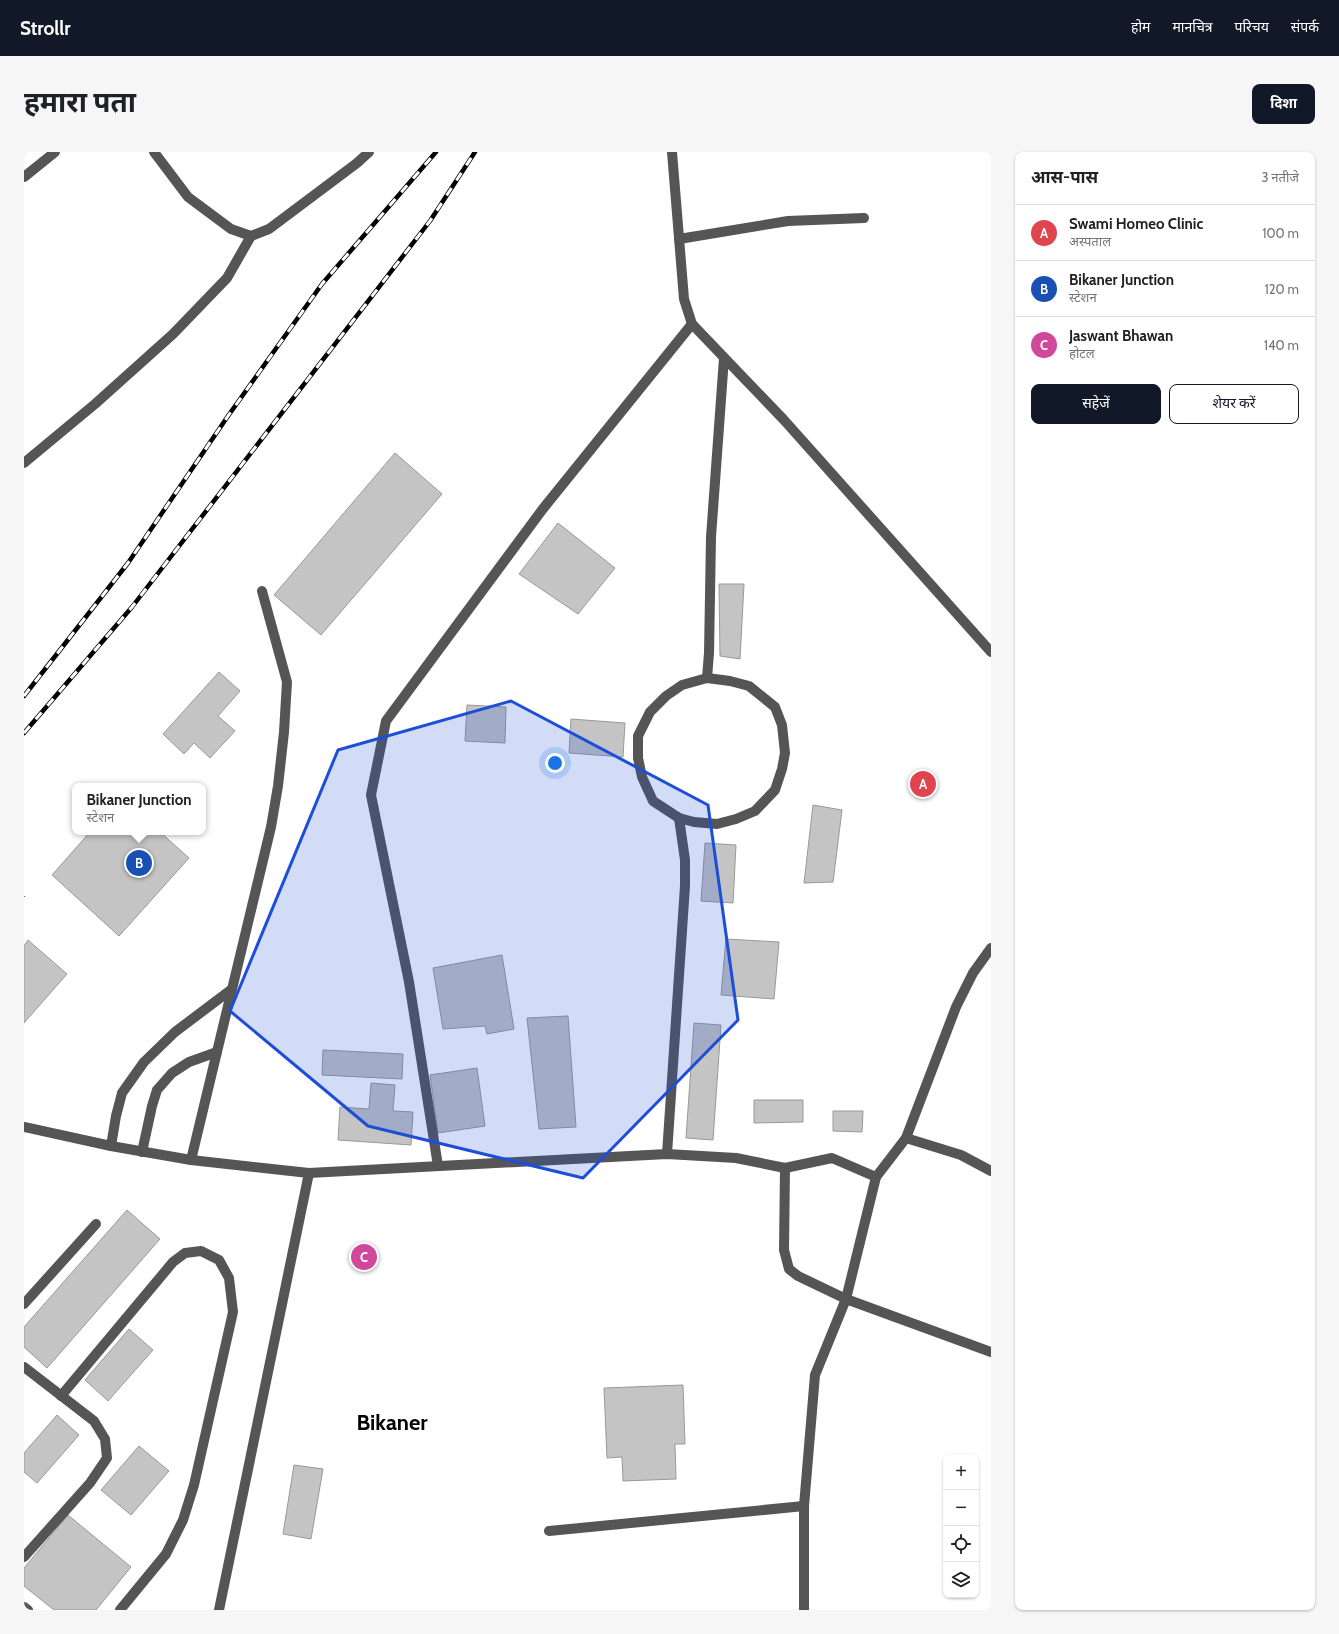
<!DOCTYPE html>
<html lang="hi">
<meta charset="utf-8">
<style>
:root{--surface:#fff;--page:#f6f6f6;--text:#202124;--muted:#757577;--line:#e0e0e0;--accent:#111827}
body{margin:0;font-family:Cabin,"Noto Sans Devanagari",sans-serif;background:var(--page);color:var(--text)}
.controls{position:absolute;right:12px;bottom:12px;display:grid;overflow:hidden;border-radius:8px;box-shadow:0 1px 3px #0004}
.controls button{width:36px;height:36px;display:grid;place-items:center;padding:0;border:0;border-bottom:1px solid var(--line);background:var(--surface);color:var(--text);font:20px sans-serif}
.you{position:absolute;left:531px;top:611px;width:14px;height:14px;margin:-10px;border:3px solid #fff;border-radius:50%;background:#1a73e8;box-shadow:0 0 0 6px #1a73e833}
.badge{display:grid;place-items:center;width:26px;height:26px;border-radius:50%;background:var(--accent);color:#fff;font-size:13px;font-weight:700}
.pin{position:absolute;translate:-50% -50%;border:2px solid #fff;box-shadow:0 1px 4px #0006}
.popup{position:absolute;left:48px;top:631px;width:134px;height:52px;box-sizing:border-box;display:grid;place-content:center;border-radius:8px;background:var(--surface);filter:drop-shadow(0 1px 3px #0005);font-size:13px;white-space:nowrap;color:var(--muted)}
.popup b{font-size:15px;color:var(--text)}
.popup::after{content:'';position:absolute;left:50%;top:100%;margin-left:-8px;border:8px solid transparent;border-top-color:var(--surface)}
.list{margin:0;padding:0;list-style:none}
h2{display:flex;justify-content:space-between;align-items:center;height:52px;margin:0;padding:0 16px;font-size:17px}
h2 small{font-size:13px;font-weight:400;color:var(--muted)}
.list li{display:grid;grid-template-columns:26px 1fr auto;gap:12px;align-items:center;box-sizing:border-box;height:56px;padding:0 16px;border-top:1px solid var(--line)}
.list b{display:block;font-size:15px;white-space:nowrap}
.list p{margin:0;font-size:13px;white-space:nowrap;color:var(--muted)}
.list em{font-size:13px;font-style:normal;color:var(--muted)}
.actions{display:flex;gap:8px;padding:12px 16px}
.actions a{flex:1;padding:9px 0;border:1px solid var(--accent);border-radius:8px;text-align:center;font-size:14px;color:var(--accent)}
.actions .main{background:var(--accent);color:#fff}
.icon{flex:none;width:22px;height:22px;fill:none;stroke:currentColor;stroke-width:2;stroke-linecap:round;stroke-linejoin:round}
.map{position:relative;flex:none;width:967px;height:1458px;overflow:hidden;border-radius:8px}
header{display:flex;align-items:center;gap:24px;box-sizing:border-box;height:56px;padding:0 20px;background:var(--accent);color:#fff}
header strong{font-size:19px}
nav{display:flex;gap:22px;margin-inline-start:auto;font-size:14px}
.intro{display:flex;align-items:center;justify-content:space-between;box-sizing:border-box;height:96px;padding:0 24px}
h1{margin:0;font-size:28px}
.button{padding:10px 18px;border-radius:8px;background:var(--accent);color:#fff;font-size:14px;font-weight:700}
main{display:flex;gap:24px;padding:0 24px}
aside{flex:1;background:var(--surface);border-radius:8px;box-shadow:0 1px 3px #0004}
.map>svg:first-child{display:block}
</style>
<header>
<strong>Strollr</strong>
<nav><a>होम</a><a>मानचित्र</a><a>परिचय</a><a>संपर्क</a></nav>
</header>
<div class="intro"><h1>हमारा पता</h1><a class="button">दिशा</a></div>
<main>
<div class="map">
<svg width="967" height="1458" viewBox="0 0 967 1458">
<rect width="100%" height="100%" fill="#fff"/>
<g fill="#c4c4c4" stroke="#999">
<polygon points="371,301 418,342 297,483 250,443"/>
<polygon points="534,371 591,416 554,462 495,422"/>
<polygon points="695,432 720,432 716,507 696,504"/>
<polygon points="195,520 216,539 194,564 211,579 186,606 170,591 160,602 139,582"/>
<polygon points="443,553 482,555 481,591 441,589"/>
<polygon points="547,567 601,571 599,605 545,601"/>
<polygon points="789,653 818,658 809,730 780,731"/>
<polygon points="66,680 136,680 165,706 95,784 28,723"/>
<polygon points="681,691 712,693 709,751 677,749"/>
<polygon points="702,787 755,790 750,847 697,843"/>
<polygon points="4,788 43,822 0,871 0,794"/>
<polygon points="478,803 490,877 463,882 461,874 419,877 409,816"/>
<polygon points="544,864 552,975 515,977 503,866"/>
<polygon points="670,871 697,873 689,988 662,986"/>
<polygon points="299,898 379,902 378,927 298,923"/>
<polygon points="453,916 461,974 414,981 406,923"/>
<polygon points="347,931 371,933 369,959 389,960 387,993 314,988 316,955 345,957"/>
<polygon points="730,948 779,948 779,970 730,971"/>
<polygon points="809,959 839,959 838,980 809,979"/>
<polygon points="103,1058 136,1087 23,1216 0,1195 0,1175"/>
<polygon points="105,1177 129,1198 84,1249 61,1228"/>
<polygon points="659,1233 661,1292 651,1292 652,1327 599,1329 598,1305 583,1306 580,1236"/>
<polygon points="33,1263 55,1283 13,1331 0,1320 0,1301"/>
<polygon points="115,1294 145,1319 107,1363 77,1338"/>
<polygon points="270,1313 299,1317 287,1387 259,1382"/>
<polygon points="44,1363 107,1415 72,1458 30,1458 0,1434 0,1416"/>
</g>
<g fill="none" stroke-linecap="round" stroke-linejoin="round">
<polyline stroke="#777" stroke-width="2.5" stroke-dasharray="1 2" stroke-linecap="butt" points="0,744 0,745"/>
<g stroke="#555" stroke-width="10">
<polyline points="130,0 164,45 207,77 227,84 245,77 333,11 345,0"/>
<polyline points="648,0 660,147 668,172 760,268 967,500"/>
<polyline points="0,25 31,0"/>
<polyline points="655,87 764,69 840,66"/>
<polyline points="0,311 71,252 149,182 203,126 227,84"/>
<polygon points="683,526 706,529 725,534 751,555 758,573 761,601 758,617 751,638 731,659 712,667 693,672 670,670 655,666 629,649 618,625 614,606 614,584 626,560 642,544 658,533"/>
<polyline points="683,526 685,501 687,385 700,206"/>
<polyline points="0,975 87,994 167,1008 285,1021 643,1002 712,1006 761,1016"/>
<polyline points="882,986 937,1003 967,1019"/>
<polyline points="87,994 92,964 98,941 120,910 151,880 208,837"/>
<polyline points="118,1000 128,954 133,938 148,921 165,910 193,900"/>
<polyline points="643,1002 661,734 661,708 655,666"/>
<polygon points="808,1006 852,1025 822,1147 774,1124 765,1117 760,1098 761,1016"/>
<polyline points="167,1008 247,675 254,634 260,580 263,530 238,439"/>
<polyline points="414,1014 385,830 347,643 362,569 518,358 668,172"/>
<polyline points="852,1025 882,986 932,855 949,821 967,796"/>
<polyline points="0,1152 72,1072"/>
<polyline points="0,1215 70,1269 81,1287 83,1306 66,1331 0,1405"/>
<polyline points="37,1244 149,1110 161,1101 177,1099 195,1108 205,1126 209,1160 170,1333 159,1368 142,1402 96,1458"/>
<polyline points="525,1379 780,1354"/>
<polyline points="0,1455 4,1458"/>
<polyline points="195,1458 285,1021"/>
<polyline points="780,1458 780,1354 791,1223 822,1147 967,1200"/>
</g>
<g stroke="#000" stroke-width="4.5">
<g id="rail">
<polyline points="0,544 104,411 204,264 298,132 412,0"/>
<polyline points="0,581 108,455 406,69 451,0"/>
</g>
</g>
<use href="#rail" stroke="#fff" stroke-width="3" stroke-dasharray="9" stroke-linecap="butt"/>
</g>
<path fill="#1d4ed8" fill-opacity="0.2" stroke="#1d4ed8" stroke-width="3" stroke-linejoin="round" d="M487 549 684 653 714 868 559 1026 344 974 206 859 314 598Z"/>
<g text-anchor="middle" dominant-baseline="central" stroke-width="3" stroke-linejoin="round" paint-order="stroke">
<g font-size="22" font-weight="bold" fill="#000" stroke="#fff">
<text x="368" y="1270">Bikaner</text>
</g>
</g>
</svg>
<div class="controls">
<button>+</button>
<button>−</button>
<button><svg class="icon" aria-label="locate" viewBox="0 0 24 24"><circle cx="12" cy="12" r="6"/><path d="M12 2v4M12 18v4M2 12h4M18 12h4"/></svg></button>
<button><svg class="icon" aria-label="layers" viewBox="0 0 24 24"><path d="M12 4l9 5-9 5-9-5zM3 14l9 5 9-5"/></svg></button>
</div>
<div class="you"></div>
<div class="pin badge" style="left:899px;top:632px;background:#e0444e">A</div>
<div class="pin badge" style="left:115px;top:711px;background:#1a4fb4">B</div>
<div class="popup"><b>Bikaner Junction</b>स्टेशन</div>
<div class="pin badge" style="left:340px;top:1105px;background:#d1479c">C</div>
</div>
<aside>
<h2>आस-पास<small>3 नतीजे</small></h2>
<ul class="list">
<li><span class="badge" style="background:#e0444e">A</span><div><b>Swami Homeo Clinic</b><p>अस्पताल</p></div><em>100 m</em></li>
<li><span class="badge" style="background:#1a4fb4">B</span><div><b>Bikaner Junction</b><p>स्टेशन</p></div><em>120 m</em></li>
<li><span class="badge" style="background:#d1479c">C</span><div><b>Jaswant Bhawan</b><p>होटल</p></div><em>140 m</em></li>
</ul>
<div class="actions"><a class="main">सहेजें</a><a>शेयर करें</a></div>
</aside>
</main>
